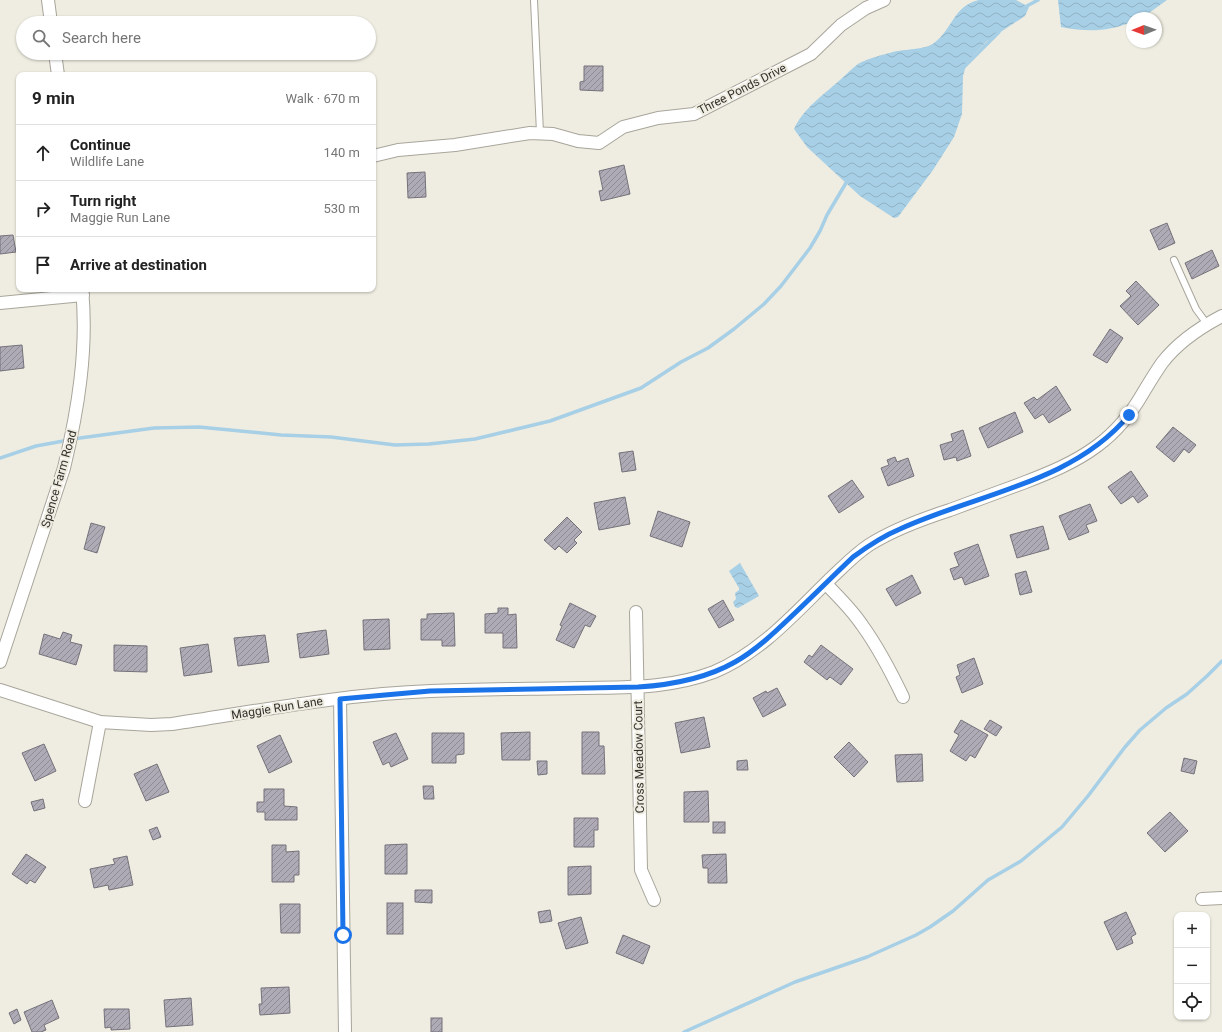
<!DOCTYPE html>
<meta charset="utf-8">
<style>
:root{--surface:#fff;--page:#f6f6f6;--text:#222;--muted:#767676;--line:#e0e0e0}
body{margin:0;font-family:Roboto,sans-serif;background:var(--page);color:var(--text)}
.controls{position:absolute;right:12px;bottom:12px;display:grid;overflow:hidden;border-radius:8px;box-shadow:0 1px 3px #0004}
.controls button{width:36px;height:36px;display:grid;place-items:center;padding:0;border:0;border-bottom:1px solid var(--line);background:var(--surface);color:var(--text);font:20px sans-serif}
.compass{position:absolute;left:1126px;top:12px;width:36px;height:36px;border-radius:50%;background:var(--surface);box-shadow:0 1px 3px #0004;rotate:269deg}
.stop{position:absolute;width:12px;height:12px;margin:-9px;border:3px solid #1a73e8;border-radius:50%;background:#fff}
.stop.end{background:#1a73e8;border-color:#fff;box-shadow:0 1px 4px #0008}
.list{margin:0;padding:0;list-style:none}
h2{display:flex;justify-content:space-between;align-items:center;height:52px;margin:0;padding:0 16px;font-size:17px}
h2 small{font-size:13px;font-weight:400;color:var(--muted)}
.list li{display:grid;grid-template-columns:26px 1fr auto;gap:12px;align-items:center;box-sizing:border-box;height:56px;padding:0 16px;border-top:1px solid var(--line)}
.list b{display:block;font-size:15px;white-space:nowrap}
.list p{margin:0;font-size:13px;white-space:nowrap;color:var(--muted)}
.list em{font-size:13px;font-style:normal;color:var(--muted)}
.icon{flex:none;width:22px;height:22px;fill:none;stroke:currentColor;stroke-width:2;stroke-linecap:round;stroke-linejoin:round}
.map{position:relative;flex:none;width:1222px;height:1032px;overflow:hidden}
.search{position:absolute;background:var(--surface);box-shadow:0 1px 3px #0004;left:16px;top:16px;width:360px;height:44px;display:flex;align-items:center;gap:10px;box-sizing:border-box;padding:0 14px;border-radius:22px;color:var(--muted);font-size:15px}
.panel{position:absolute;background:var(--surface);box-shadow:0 1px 3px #0004;left:16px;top:72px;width:360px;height:220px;border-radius:8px}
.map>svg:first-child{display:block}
</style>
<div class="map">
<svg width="1222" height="1032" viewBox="0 0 1222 1032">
<defs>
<pattern id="water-waves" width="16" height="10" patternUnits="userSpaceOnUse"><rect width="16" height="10" fill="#a7cfe6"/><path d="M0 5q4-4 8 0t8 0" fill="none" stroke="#90b2c5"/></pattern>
<pattern id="building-hatch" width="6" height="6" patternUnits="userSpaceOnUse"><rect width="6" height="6" fill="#afabb6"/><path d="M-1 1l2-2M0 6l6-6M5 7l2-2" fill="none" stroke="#8f8c94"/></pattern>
</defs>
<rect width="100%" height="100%" fill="#efede1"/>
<g fill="url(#water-waves)">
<path d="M979 0H1016L1029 7 1025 16 987 41 967 62 963 76 962 114 954 137 933 170 898 217 894 218 860 196 807 147 794 129C803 109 823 95 840 80 846 75 851 69 858 64 864 60 885 54 893 52 904 49 925 50 934 43 953 29 953 6 979 0Z"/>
<path d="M1058 0H1167L1142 18H1132V22C1107 32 1087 32 1061 27Z"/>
<polygon points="740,563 759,596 738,608 735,607 733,602 736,599 735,593 739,590 739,588 729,571"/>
</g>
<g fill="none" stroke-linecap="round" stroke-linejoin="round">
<g stroke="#a7cfe6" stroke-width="3.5">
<polyline points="1025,7 1038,0"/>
<polyline points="964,67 999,32"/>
<polyline points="0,458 36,446 80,438 154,428 199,427 281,435 331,437 395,445 429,444 475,439 550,421 641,388 681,362 708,348 734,329 764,304 781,286 810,248 820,231 827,215 846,183 849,180"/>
<polyline points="684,1032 795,982 867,957 916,935 930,927 953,911 988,880 1021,861 1062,827 1088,796 1125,747 1140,730 1166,708 1187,694 1207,676 1222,661"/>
</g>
</g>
<g fill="url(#building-hatch)" stroke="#74717a">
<polygon points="584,66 603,66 603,91 580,90 580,82 584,81"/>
<polygon points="624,165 630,194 601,201 599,191 603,190 599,171"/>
<polygon points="425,172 426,197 408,198 407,173"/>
<polygon points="1167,223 1175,243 1159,250 1150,230"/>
<polygon points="13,235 16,252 0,254 0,236"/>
<polygon points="1212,250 1219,266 1192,279 1185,263"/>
<polygon points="1136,281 1159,305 1138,325 1120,306 1131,296 1126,291"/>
<polygon points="1110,329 1123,338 1107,363 1093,355"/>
<polygon points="22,345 24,368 0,371 0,347"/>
<polygon points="1056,386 1071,410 1049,423 1043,414 1035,419 1024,403 1034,397 1037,400"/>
<polygon points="1015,412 1023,432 988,448 979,428"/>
<polygon points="1173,427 1196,445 1189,453 1184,449 1174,462 1156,447"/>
<polygon points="963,430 971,456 957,461 956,457 944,460 940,445 953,441 951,434"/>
<polygon points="633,451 636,470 622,472 619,453"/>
<polygon points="895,457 897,462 908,458 914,476 888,486 881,468 889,465 887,460"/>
<polygon points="1131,471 1148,496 1138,503 1133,496 1121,504 1108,487"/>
<polygon points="852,480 864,497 839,513 828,496"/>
<polygon points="625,497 630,524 599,530 594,503"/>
<polygon points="1090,504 1097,521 1086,525 1089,532 1069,540 1059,516"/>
<polygon points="658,511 690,522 682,547 650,536"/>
<polygon points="567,517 582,532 574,540 577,543 567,553 559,546 555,550 544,540"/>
<polygon points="91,523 105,527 97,553 84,549"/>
<polygon points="1043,526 1049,549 1017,558 1010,535"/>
<polygon points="978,544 989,576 965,585 962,577 954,580 950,569 959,566 954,553"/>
<polygon points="1026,571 1032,592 1020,595 1015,574"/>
<polygon points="912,575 921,593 896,606 886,589"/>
<polygon points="723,600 734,620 719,628 708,609"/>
<polygon points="570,603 596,616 590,627 585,625 574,648 556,640 562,626 560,625"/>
<polygon points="498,608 508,608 508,615 516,614 517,648 503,648 503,633 485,633 485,614 498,613"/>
<polygon points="454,613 455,646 442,646 442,640 421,640 421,619 427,619 427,614"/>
<polygon points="389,619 390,649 364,650 363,620"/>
<polygon points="326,630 329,654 300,658 297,634"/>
<polygon points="63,632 72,635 70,642 82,645 76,665 39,654 44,634 60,639"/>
<polygon points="265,635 269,662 238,666 234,638"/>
<polygon points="208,644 212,672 184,676 180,648"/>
<polygon points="114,645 147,646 147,672 114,671"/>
<polygon points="821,645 853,669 841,685 830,677 827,680 804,662 809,655 812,657"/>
<polygon points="974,658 983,684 962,693 956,677 960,675 957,665"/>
<polygon points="777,688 786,705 763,717 753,698 766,691 767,693"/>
<polygon points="704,717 710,747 681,753 675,723"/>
<polygon points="961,720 988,735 975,758 970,755 966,761 950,751 959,735 954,732"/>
<polygon points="990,720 1002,727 996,736 984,729"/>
<polygon points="530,732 530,760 502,760 501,733"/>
<polygon points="582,732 599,732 599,746 604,746 605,774 582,774"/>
<polygon points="396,733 408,759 391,767 389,762 383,765 373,742"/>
<polygon points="432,733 464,733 464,754 456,755 456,763 432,763"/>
<polygon points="280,735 292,762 269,773 257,746"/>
<polygon points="849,742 868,762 854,777 834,757"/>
<polygon points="44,744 56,771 35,781 22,753"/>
<polygon points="922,754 923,781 897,782 895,755"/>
<polygon points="1184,758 1197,761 1194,774 1181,771"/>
<polygon points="747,760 748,770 737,770 737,761"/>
<polygon points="537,761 547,761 547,774 538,775"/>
<polygon points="157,764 169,792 146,801 134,774"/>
<polygon points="423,786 433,786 434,799 424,799"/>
<polygon points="264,789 284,789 284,806 297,807 297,820 265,820 265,812 257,812 257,802 264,802"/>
<polygon points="708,791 709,822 684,822 684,792"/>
<polygon points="43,799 45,808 34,811 31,802"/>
<polygon points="1170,812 1188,831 1165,852 1147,833"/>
<polygon points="574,818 598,818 598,830 594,830 594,847 574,847"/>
<rect x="713" y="822" width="12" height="11"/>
<polygon points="157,827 161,837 153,840 149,830"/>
<polygon points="407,844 407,874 385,874 385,845"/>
<polygon points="272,845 286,845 286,852 299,851 299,875 294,875 294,882 272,882"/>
<polygon points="26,854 46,867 35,883 30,880 27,884 12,874"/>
<polygon points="726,854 727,883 708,883 708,868 703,868 702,855"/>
<polygon points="127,856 133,885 109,890 108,885 94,888 90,869 115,864 113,859"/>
<polygon points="591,866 591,894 568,895 568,867"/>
<polygon points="415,890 432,890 432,903 415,902"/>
<rect x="387" y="903" width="16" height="31"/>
<polygon points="280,904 300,904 300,933 281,933"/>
<polygon points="550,910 552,921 540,923 538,912"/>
<polygon points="1126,912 1136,934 1131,937 1133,943 1117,950 1104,922"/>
<polygon points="581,917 588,943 566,949 558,923"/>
<polygon points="623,935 650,946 643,964 616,953"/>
<polygon points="289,987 290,1013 260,1015 259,1004 262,1004 261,988"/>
<polygon points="191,998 193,1025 166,1027 164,1000"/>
<polygon points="52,1000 59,1018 44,1025 46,1030 41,1032 32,1032 24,1012"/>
<polygon points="17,1009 21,1020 14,1024 9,1013"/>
<polygon points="104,1009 129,1009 130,1029 111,1030 111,1027 105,1028"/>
<rect x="431" y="1018" width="11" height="14"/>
</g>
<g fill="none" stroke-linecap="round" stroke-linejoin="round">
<g stroke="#a8a59b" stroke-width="8">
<g id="lane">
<polyline points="534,0 540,133"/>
<polyline points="1174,260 1196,309 1207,324"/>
</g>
</g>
<g stroke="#a8a59b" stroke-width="14">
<g id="street">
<polyline points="48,0 51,23"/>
<polyline points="55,53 58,75"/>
<polyline points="373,156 398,150 455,145 530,133 553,134 578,141 599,143 623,127 658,118 694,114 811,54 841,25 866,8 884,0"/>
<polyline points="0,303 83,295"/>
<path d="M826 584C839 597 852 610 862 625 878 647 891 672 903 697"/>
<polyline points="636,612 641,870 654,900"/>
<path d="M0 662 64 468C78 410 88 349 82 289"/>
<path d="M0 690 100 722 151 725 172 724C258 711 344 694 431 691 480 689 530 689 579 688 626 687 669 689 714 672 760 653 794 614 829 580 842 568 854 555 869 545 894 529 922 519 950 510 974 501 999 492 1023 483 1049 473 1074 463 1097 446 1116 432 1131 414 1143 393 1149 383 1155 373 1162 363 1178 342 1199 328 1222 316"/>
<polyline points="340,699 345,1032"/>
<polyline points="85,801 100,722"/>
<polyline points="1202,899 1222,898"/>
</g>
</g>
<use href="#lane" stroke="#fff" stroke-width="6"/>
<use href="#street" stroke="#fff" stroke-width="12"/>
</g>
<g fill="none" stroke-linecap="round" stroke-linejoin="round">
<path stroke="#1a73e8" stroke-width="5" d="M343 935 340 699 430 691 638 687C671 685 705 679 735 662 758 649 777 630 796 612 815 594 834 575 853 557 868 546 883 536 900 529 976 494 1073 483 1129 415"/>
</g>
<g text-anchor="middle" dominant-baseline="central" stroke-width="4" stroke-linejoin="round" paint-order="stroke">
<g font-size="12" fill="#32312c" stroke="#efede1">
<text transform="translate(742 89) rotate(-27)">Three Ponds Drive</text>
<text transform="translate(59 479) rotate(-74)">Spence Farm Road</text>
<text transform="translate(277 708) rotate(-9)">Maggie Run Lane</text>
<text transform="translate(639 757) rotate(-91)">Cross Meadow Court</text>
</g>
</g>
</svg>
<div class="controls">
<button>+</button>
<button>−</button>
<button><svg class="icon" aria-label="locate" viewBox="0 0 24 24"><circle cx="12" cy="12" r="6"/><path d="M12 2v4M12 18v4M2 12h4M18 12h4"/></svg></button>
</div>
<svg class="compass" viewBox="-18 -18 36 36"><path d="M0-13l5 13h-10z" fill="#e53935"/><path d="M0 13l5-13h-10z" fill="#767676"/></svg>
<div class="stop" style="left:343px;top:935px"></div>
<div class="stop end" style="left:1129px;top:415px"></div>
<div class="search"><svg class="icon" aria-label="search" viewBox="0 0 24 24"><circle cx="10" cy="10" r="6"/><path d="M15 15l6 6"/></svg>Search here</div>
<section class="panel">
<h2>9 min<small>Walk · 670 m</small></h2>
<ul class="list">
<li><svg class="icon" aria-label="ahead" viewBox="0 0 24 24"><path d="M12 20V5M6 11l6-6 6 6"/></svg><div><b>Continue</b><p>Wildlife Lane</p></div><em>140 m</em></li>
<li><svg class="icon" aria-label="right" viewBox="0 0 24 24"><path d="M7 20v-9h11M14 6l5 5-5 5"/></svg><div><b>Turn right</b><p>Maggie Run Lane</p></div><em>530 m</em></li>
<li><svg class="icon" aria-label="arrive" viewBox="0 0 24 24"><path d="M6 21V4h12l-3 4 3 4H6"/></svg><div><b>Arrive at destination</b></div></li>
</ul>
</section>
</div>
